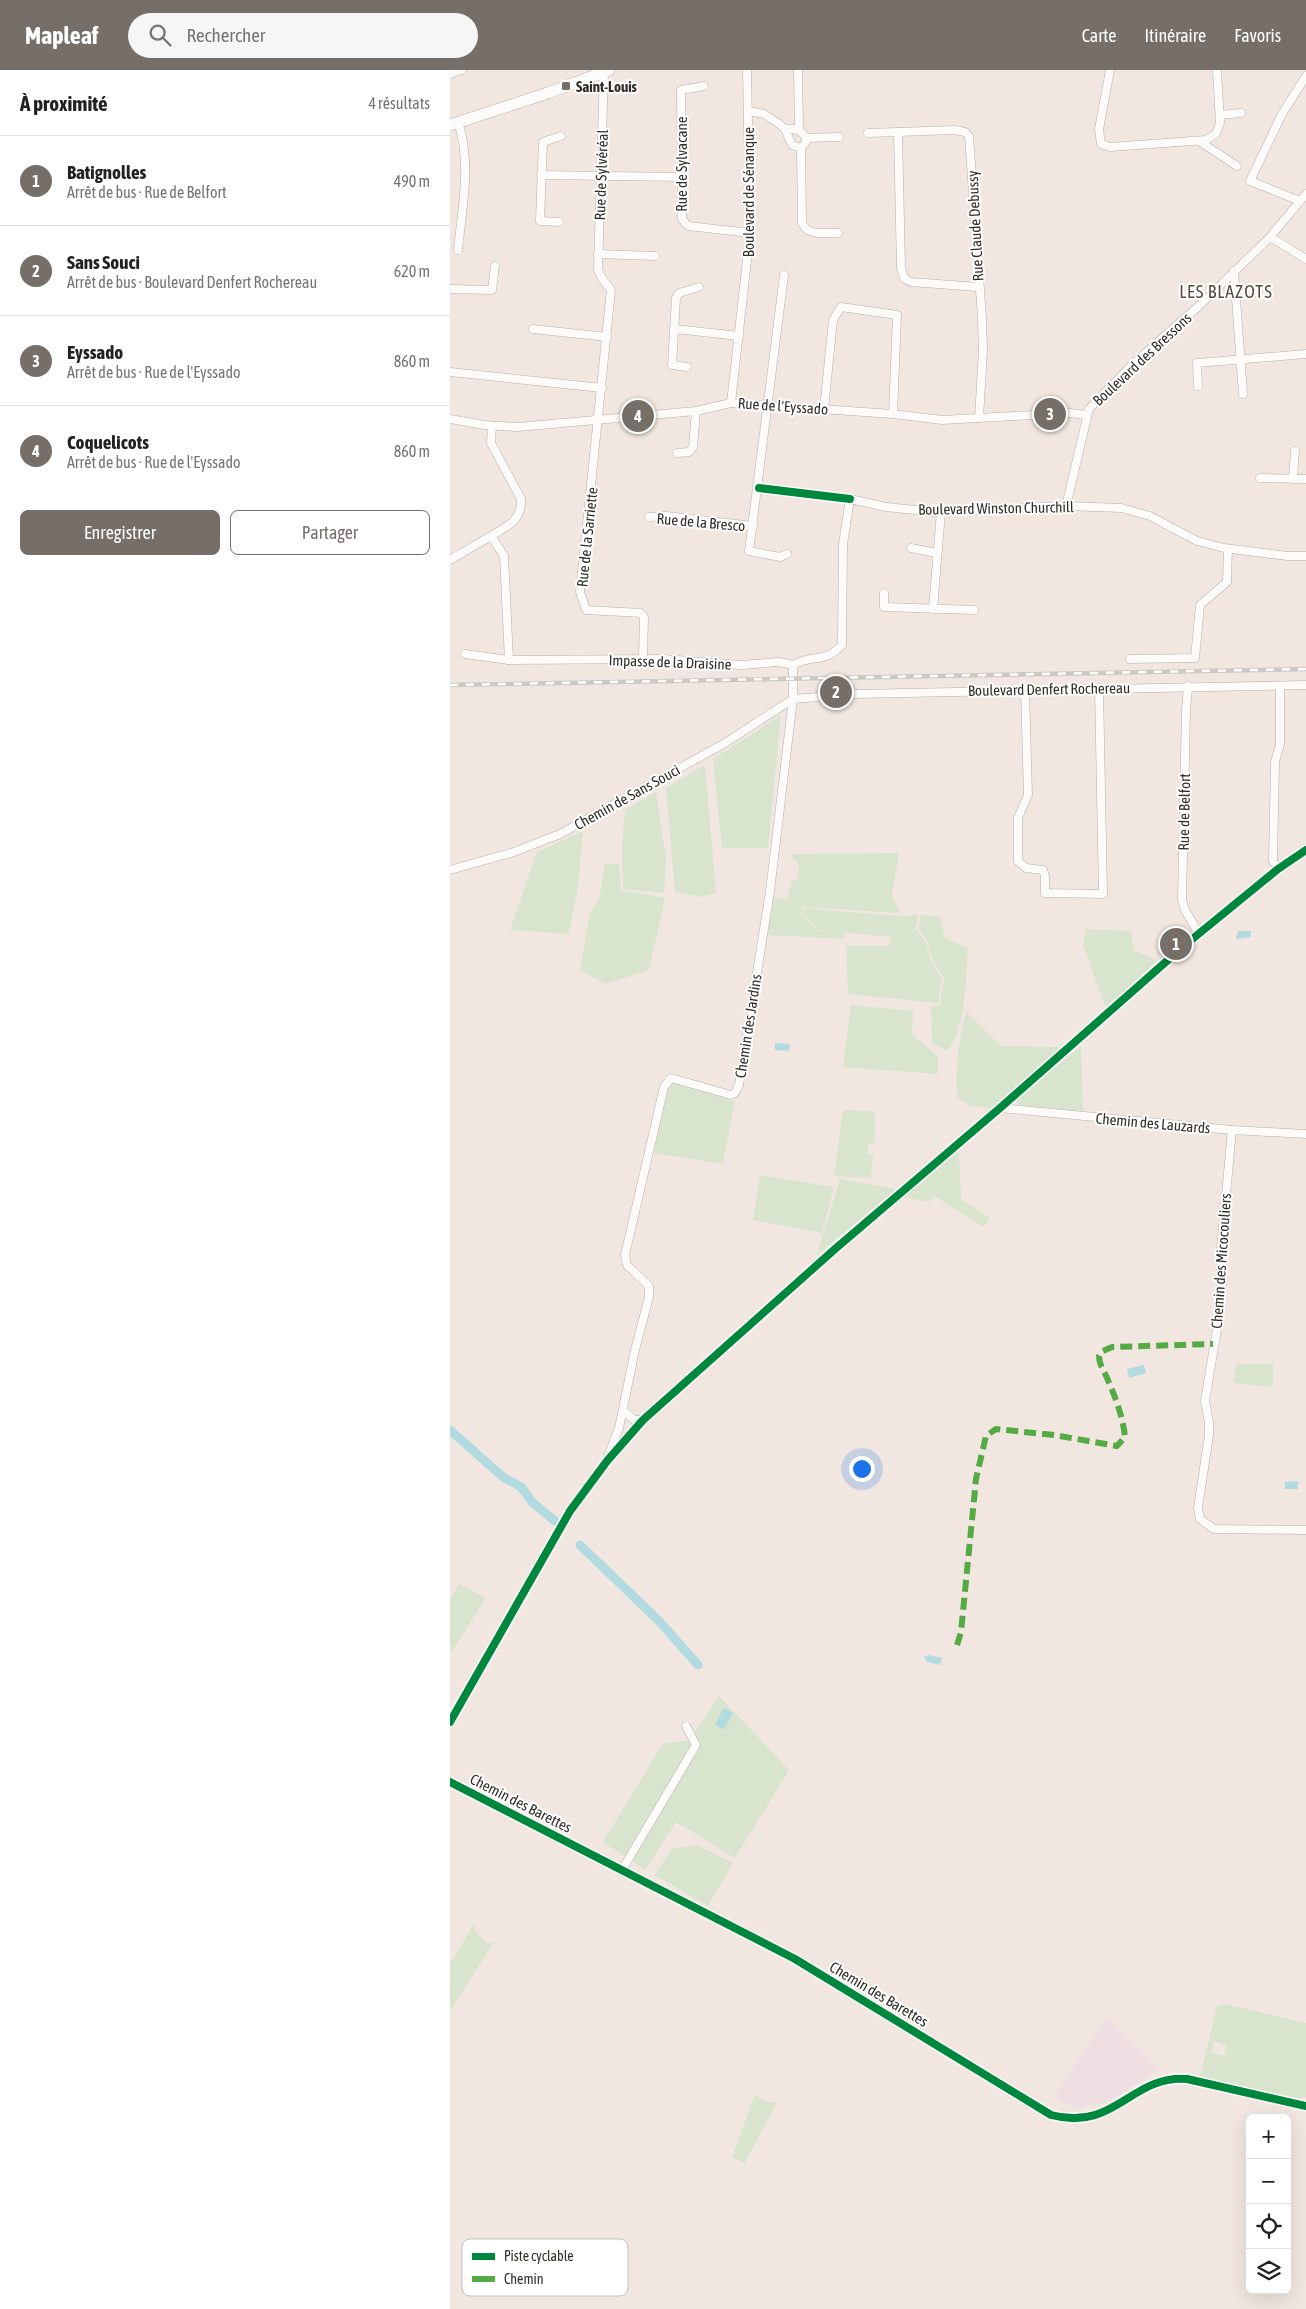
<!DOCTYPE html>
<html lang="fr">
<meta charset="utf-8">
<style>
:root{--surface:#fff;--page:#f6f6f6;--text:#202124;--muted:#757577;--line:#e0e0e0;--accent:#766f69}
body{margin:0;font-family:"Asap Condensed",sans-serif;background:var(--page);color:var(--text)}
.controls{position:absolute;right:15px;bottom:15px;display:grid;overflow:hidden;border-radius:8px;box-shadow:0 5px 20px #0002}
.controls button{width:45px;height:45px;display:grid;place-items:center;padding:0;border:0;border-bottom:1px solid var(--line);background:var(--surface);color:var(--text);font:25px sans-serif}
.you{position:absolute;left:411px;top:1398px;width:18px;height:18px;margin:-12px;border:4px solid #fff;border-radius:50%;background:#1a73e8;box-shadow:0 0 0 8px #1a73e833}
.badge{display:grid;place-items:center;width:32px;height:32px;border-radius:50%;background:var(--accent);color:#fff;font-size:16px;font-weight:700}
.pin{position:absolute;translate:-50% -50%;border:2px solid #fff;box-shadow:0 1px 5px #0006}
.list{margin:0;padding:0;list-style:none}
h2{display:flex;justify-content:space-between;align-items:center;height:65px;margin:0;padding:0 20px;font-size:21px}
h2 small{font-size:16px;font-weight:400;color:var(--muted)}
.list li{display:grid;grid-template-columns:32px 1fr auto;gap:15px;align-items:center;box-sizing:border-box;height:90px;padding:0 20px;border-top:1px solid var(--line)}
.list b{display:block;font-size:19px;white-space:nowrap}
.list p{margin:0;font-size:16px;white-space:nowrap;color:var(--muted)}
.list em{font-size:16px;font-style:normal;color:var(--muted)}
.actions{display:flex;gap:10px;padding:15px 20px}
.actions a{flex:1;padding:11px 0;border:1px solid var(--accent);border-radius:8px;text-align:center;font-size:18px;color:var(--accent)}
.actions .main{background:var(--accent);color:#fff}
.icon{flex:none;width:28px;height:28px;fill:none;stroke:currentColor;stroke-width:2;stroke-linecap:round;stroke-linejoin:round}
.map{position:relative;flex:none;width:856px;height:2239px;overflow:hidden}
header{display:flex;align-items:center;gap:30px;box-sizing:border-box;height:70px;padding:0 25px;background:var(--accent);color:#fff}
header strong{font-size:24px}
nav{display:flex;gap:28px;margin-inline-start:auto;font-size:18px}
.search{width:350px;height:45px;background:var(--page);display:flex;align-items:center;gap:12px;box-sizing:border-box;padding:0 18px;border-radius:28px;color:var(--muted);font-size:19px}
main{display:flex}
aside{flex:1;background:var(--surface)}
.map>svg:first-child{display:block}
</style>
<header>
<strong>Mapleaf</strong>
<div class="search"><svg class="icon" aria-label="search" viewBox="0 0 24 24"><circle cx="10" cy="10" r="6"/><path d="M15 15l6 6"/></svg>Rechercher</div>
<nav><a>Carte</a><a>Itinéraire</a><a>Favoris</a></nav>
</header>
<main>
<aside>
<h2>À proximité<small>4 résultats</small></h2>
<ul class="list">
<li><span class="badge">1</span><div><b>Batignolles</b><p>Arrêt de bus · Rue de Belfort</p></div><em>490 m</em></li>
<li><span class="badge">2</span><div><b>Sans Souci</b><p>Arrêt de bus · Boulevard Denfert Rochereau</p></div><em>620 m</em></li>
<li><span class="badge">3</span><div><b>Eyssado</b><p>Arrêt de bus · Rue de l'Eyssado</p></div><em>860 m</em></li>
<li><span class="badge">4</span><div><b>Coquelicots</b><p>Arrêt de bus · Rue de l'Eyssado</p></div><em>860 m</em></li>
</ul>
<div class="actions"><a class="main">Enregistrer</a><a>Partager</a></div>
</aside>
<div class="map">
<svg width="856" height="2239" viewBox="0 0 856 2239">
<rect width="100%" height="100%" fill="#f1e7e0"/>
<polygon fill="#f0dfe2" points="657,1947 706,1995 704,2003 659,2031 626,2039 604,2026"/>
<g fill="#d9e4ce" fill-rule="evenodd">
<polygon points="331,645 318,778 272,778 263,689"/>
<polygon points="255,695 266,823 251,827 225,822 216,718"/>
<polygon points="206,722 216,787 214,823 173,819 172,776 175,740"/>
<polygon points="133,761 128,816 119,864 60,860 87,782"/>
<polygon points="449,783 442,825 450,843 353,837 351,845 368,861 395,862 394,869 318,865 321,828 337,829 342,810 347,810 349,794 342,788 344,784"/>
<polygon points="169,793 171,820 215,828 199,900 155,914 130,900 140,842 149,830 155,794"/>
<polygon points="354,838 448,846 468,845 466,859 476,873 481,890 492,909 488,933 398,924 396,876 439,876 441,867 368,860 352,844"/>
<path d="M471 845 490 846 495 868 518 878C516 905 516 964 496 981L482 972 481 937 490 935 494 908 482 889 477 871 468 858Z"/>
<polygon points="636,859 681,861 684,880 707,891 656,938 633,875"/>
<polygon points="401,935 463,941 462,965 488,986 488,1004 393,997"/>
<path d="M516 941 551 976 612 977 543 1038 520 1036 507 1027C505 997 509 970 516 941Z"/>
<polygon points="631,976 633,1042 568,1035 567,1028"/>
<polygon points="226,1012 285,1031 273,1094 203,1083 218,1017"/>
<polygon points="393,1040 425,1041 425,1073 419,1073 417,1084 423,1085 421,1108 384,1106"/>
<polygon points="509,1078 511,1129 540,1148 534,1157 484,1126 479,1132 453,1127"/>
<polygon points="310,1105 384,1117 372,1163 303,1150"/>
<polygon points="390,1109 446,1119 367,1185"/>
<polygon points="786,1294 823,1294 823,1317 784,1313"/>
<polygon points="9,1514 36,1528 0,1584 0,1529"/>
<polygon points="269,1626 339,1700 285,1788 226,1752 195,1800 153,1772 213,1673 239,1671"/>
<polygon points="247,1775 283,1793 258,1836 204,1805 223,1778"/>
<polygon points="24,1854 26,1862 38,1873 44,1872 0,1941 0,1894"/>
<path d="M775 1934 856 1953V2027L842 2030 750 2006 767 1936ZM764 1971 777 1976 774 1986 761 1982Z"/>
<path d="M305 2024C313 2031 317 2034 327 2032L295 2093 282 2087Z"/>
</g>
<g fill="#b1dae1">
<polygon points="788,861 801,861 801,867 786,869"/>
<polygon points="325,973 340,974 339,981 325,980"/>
<polygon points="694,1295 696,1303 679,1308 677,1299"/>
<polygon points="848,1411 848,1419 835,1419 835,1412"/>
<polygon points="478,1585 492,1588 490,1595 477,1592 474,1587"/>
<polygon points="274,1638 283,1643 273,1660 265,1654"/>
</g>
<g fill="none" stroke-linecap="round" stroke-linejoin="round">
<g stroke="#b1dae1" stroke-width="9">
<polyline points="0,1360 53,1407 71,1417 83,1433 105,1451"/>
<polyline points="130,1475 209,1551 248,1595"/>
</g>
<g stroke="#b7afaa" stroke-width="9">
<g id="street">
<polyline points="154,0 148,199 151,207 161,220 130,522 136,540 191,543 194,547 193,589"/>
<polyline points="348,0 349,60"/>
<polyline points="660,0 649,59 651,74 660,77 756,70 766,64 770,53 767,0"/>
<polyline points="0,4 12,0"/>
<polyline points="254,16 231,20 232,149 238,156 300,163"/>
<path d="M298 41 314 44 328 53 335 59 342 75 351 78 356 72V68C352 60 344 58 335 59"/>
<polyline points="770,45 791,43"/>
<polyline points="448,62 451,198 454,208 461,212 528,217"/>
<polyline points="418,63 505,60 515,62 519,66 532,248 533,280 529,348"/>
<polyline points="356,68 389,67"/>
<polyline points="749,71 787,96"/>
<polyline points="351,78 352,153 357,160 367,163 388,163"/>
<polyline points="91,105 231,107"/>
<polyline points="850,131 800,111 832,44 856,6"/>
<polyline points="109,152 90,151 93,72 111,66"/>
<polyline points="820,167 856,189"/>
<path d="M8 180C12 138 22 93 8 52"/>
<polyline points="148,184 205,186"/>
<polyline points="784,201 793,324"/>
<polyline points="334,205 299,481 330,487 337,484"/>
<polyline points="0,219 42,220 45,196"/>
<polyline points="83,259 157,267"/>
<polyline points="225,259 289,266"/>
<polyline points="237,297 222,295 226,228 229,223 249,217"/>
<polyline points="0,302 152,318"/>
<polyline points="748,316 747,293 856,284"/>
<polyline points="281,333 300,163 297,0"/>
<polyline points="374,339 383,250 391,237 447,245 443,344"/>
<polyline points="0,349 34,355 68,357 246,341 281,333 443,344 492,350 620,343 636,345"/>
<path d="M42 356 41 373 71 429C72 451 57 456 41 466L54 486 59 590"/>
<polyline points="227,383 239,382 243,377 246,341"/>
<polyline points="810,408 856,409"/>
<polyline points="843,409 845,381"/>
<polyline points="309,418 400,429"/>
<polyline points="616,436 639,339 684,293 750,235 820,167 856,124"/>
<polyline points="199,447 216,446 303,456"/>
<polyline points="461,478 486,483"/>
<polyline points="0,490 41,466"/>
<polyline points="434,523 434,537 524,540"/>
<polyline points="483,539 491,442"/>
<polyline points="15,584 59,590 214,589 291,595 329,592 343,595"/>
<polyline points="680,589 745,588 750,535 777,512 778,479"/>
<path d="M343 595C362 584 374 594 392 575L393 474 400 429 436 437 484 442 616 436 671 438 700 446 747 471 774 478 837 486H856"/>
<polyline points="738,616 736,640 732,830 735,840 749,864"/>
<polyline points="575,620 578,725 568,748 568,791 576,798 593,800 595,806 595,823 653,824 649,618"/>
<polyline points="828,799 823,791 825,692 830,674 830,616"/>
<polyline points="0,800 64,782 110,764 275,673 343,629 406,624 856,615"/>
<polyline points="550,1038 782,1060 856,1064"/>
<polyline points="782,1060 770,1189 772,1216 770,1241 755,1331 759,1352 759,1365 748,1438 750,1449 764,1459 856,1460"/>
<polyline points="173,1340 184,1350 193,1350"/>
<polyline points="159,1384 169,1358 185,1280 199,1227 199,1216 177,1195 175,1185 214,1017 221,1008 281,1025 285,1023 289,1015 320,821 343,629 343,595"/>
<polyline points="0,1652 120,1441 157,1391 193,1350 385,1179 550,1038 735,875 828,799 856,780"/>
<path d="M0 1712 345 1889 601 2045C666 2062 680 2005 737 2009L856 2036"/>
<polyline points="172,1800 246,1675 236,1656"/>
</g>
</g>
<g stroke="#b7afaa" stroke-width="12">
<polyline id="secondary" points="0,55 98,23 159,0"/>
</g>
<use href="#street" stroke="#fdfbfa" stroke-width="8"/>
<use href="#secondary" stroke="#fdfbfa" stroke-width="11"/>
<g stroke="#cbc8c6" stroke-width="4.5">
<polyline id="rail" points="0,615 856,599"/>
</g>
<use href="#rail" stroke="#fff" stroke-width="2.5" stroke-dasharray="8" stroke-linecap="butt"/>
<path stroke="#54ab44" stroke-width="6" stroke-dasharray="12 6" stroke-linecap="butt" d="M507 1575 511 1562 526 1409 536 1366 546 1359 604 1365 667 1376 675 1367C673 1347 665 1326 657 1308 654 1300 649 1295 649 1286L653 1281 662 1277 763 1274"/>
<g stroke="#fff" stroke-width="11">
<g id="cycleway">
<polyline points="309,418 400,429"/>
<polyline points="0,1652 120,1441 157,1391 193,1350 385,1179 550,1038 735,875 828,799 856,780"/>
<path d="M0 1712 345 1889 601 2045C666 2062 680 2005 737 2009L856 2036"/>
</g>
</g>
<use href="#cycleway" stroke="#00873e" stroke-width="8"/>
</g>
<rect fill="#766f69" stroke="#fff" stroke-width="2" x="111" y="11" width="10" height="10" rx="2.5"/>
<g text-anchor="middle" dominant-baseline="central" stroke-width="4" stroke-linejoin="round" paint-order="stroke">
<g font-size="15" font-weight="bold" fill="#342e29" stroke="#fff" text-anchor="start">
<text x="126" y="16">Saint-Louis</text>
</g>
<g font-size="15" fill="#342e29" stroke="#fff">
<text transform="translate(231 94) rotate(-90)">Rue de Sylvacane</text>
<text transform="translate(151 105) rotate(-88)">Rue de Sylvéréal</text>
<text transform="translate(298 122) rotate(-90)">Boulevard de Sénanque</text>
<text transform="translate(525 156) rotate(-93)">Rue Claude Debussy</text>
<text transform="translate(692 289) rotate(-43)">Boulevard des Bressons</text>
<text transform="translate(333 336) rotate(4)">Rue de l'Eyssado</text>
<text transform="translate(546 438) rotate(-1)">Boulevard Winston Churchill</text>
<text transform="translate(251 452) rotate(5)">Rue de la Bresco</text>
<text transform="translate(137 467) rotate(-84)">Rue de la Sarriette</text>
<text transform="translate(220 592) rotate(2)">Impasse de la Draisine</text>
<text transform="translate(599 619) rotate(-1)">Boulevard Denfert Rochereau</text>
<text transform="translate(177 727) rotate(-29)">Chemin de Sans Souci</text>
<text transform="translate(734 742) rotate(-89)">Rue de Belfort</text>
<text transform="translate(298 956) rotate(-81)">Chemin des Jardins</text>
<text transform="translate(703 1053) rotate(5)">Chemin des Lauzards</text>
<text transform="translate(771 1191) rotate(-86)">Chemin des Micocouliers</text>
<text transform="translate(71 1733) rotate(27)">Chemin des Barettes</text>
<text transform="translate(429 1924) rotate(31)">Chemin des Barettes</text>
</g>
<g font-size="18" letter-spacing="1" fill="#584a40" stroke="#fff">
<text x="776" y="221">LES BLAZOTS</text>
</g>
</g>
<rect x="12" y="2169" width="166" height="57" rx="8" fill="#fff" stroke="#c2c0bf" stroke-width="1"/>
<rect x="22" y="2183" width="23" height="7" fill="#00873e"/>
<rect x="22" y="2206" width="23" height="6" fill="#54ab44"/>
<g font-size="14" fill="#342e29">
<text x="54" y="2191">Piste cyclable</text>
<text x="54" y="2214">Chemin</text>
</g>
</svg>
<div class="controls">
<button>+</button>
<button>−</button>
<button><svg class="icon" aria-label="locate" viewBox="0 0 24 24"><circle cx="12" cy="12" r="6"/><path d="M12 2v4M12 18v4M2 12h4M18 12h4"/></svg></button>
<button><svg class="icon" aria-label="layers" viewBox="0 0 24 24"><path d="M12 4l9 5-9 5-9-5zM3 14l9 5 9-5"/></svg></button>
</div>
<div class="you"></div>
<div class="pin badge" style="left:726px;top:874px">1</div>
<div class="pin badge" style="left:386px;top:622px">2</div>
<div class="pin badge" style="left:600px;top:344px">3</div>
<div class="pin badge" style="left:188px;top:346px">4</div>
</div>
</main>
